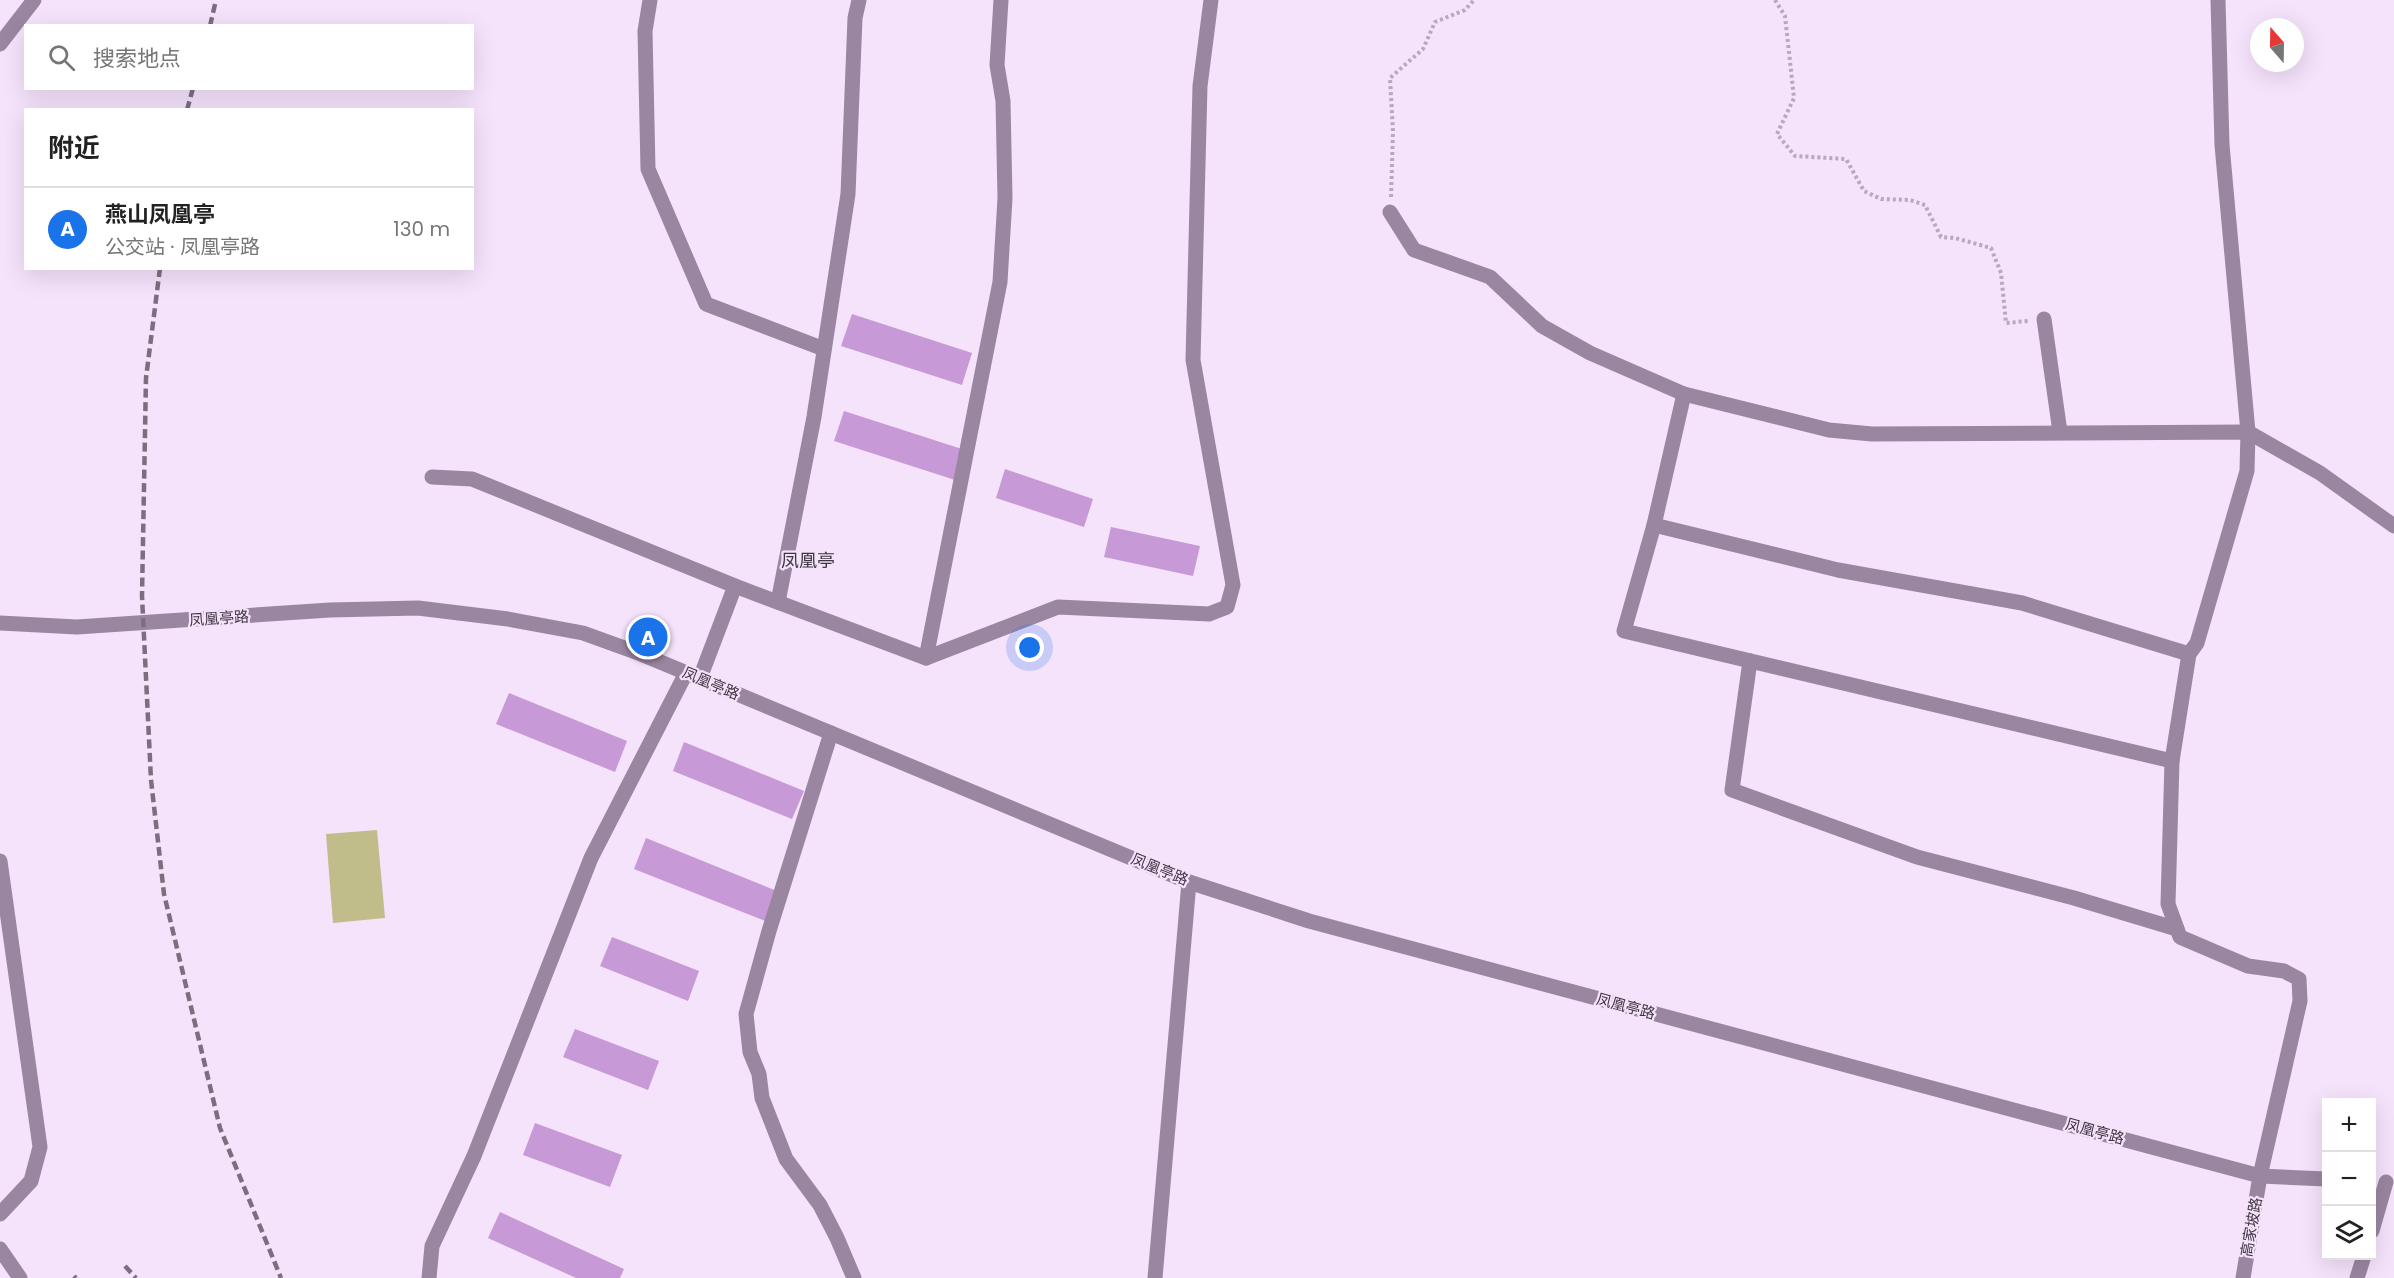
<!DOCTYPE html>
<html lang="zh">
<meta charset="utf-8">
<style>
:root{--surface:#fff;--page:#f6f6f6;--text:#222;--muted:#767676;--line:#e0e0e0;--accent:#1a73e8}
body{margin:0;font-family:Poppins,"Noto Sans SC",sans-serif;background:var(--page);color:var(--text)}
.controls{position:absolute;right:18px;bottom:18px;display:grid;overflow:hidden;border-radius:0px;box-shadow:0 6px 24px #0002}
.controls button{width:54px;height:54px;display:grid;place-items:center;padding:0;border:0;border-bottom:2px solid var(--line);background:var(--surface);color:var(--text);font:30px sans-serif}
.compass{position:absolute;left:2250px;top:18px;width:54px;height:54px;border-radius:50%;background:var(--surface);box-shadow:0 6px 24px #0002;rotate:340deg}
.you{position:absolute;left:1030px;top:648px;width:21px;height:21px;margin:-15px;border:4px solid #fff;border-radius:50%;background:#1a73e8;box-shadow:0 0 0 9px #1a73e833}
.badge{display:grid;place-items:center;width:39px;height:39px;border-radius:50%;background:var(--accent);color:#fff;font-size:20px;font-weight:700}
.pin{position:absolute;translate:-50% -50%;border:3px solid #fff;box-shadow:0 2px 6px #0006}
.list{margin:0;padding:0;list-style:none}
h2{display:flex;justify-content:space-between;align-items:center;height:78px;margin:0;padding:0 24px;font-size:26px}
h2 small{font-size:20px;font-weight:400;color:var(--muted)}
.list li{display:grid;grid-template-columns:39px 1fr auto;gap:18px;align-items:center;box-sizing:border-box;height:84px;padding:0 24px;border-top:2px solid var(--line)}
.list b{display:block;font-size:22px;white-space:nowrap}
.list p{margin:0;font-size:20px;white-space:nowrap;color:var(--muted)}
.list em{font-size:20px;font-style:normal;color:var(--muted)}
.icon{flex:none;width:33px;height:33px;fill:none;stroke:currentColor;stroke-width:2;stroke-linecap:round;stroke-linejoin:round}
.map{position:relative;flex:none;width:2394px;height:1278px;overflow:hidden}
.search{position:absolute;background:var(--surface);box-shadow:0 6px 24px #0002;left:24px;top:24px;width:450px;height:66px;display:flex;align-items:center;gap:15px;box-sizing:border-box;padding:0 21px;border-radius:0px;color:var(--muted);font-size:22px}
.panel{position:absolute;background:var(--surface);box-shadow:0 6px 24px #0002;left:24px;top:108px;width:450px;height:162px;border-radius:0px}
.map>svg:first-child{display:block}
</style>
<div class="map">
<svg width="2394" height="1278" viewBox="0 0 2394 1278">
<rect width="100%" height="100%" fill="#f5e2fb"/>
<polygon fill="#c1bd8b" points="377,830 385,918 333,923 326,834"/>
<g fill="#c899d7">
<polygon points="852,314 972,353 962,385 841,346"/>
<polygon points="844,411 965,450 955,480 834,441"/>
<polygon points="1005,469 1093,499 1084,527 996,498"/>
<polygon points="1111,527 1200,546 1193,576 1104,557"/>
<polygon points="509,693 627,741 615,772 496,724"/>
<polygon points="684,742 804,791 792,819 673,771"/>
<polygon points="646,838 777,891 765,921 634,869"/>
<polygon points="612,937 699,971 688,1001 600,966"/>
<polygon points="575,1029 659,1061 648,1090 563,1057"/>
<polygon points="535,1123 622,1155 610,1187 523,1155"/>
<polygon points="500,1212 624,1269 620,1278 576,1278 488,1238"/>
</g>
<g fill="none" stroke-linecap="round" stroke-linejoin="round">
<g stroke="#b7a8bc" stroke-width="4" stroke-dasharray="3 3" stroke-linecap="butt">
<polyline points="1775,0 1785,16 1794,98 1777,134 1795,156 1846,159 1864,191 1881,199 1910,200 1925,205 1941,237 1955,238 1991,248 2001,273 2006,323 2028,321"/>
<polyline points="1391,197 1393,131 1390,78 1423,49 1435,22 1465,10 1474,0"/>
</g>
<g stroke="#9b86a1" stroke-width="15">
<polyline points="650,0 645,31 648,169 706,304 824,349"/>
<polyline points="2218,0 2222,145 2248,432 2247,471 2197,643 2189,654 2172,761 2168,904 2180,937 2248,966 2284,971 2299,979 2300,1001 2260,1176 2243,1278"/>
<polyline points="0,44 34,0"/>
<polyline points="1390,212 1414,250 1490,277 1542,326 1590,353 1684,394"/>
<polyline points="2044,319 2060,432"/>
<polyline points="432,477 472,479 735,586"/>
<polyline points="1654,525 1838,570 2022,603 2189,654"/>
<polyline points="778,602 814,417 848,194 855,18 859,0"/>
<polyline points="0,623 77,627 330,610 418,608 508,619 583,633 641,654 1189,882 1309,921 2260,1176 2326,1179"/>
<polyline points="926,658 1000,282 1005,198 1003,101 997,65 1001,0"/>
<polyline points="1750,661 1732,790 1917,857 2074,898 2177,929"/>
<polyline points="700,678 735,586 926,658 1058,607 1209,614 1227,607 1233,585 1193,360 1200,86 1211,0"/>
<polyline points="831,733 769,931 746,1014 750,1052 759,1074 762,1098 786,1159 820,1205 837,1238 854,1278"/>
<polyline points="2172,761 1624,631 1654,525 1684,394 1829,430 1872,434 2248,432 2320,473 2394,526"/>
<polyline points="0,861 40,1147 31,1181 0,1214"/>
<polyline points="2372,1231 2386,1182"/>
<polyline points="0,1249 20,1278"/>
<polyline points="429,1278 432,1246 474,1156 591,858 686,673"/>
<polyline points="1155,1278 1189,882"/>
<polyline points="2357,1278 2364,1256"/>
</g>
<g stroke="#7b6f7f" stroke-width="4.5" stroke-dasharray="9 4.5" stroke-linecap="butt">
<polyline points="210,26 216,0"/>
<polyline points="187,110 193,88"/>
<polyline points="160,268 146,378 142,596 151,780 164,894 220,1128 281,1278"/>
<polyline points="125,1266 136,1278"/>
<polyline points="74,1276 76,1278"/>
</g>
</g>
<g text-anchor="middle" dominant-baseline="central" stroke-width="4.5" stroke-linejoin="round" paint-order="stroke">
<g font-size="15" fill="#3e3541" stroke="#f5e2fb">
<text transform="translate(219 618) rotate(-4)">凤凰亭路</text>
<text transform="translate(711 683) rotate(23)">凤凰亭路</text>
<text transform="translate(1160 869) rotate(22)">凤凰亭路</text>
<text transform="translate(1626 1006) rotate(15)">凤凰亭路</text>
<text transform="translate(2095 1131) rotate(15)">凤凰亭路</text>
<text transform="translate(2251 1227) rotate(-80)">高家坡路</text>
</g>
<g font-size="18" fill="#3e3541" stroke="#f5e2fb">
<text x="808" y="560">凤凰亭</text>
</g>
</g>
</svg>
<div class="controls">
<button>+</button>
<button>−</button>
<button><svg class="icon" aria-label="layers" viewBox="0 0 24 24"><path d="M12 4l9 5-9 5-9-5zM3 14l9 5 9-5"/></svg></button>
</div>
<svg class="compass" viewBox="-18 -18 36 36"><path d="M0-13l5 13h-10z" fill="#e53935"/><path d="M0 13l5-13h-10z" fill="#767676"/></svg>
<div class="you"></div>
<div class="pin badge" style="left:648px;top:637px">A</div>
<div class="search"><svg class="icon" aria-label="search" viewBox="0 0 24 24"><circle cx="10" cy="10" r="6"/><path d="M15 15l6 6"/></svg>搜索地点</div>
<section class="panel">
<h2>附近<small></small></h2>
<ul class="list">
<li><span class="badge">A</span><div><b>燕山凤凰亭</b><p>公交站 · 凤凰亭路</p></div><em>130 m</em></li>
</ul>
</section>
</div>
